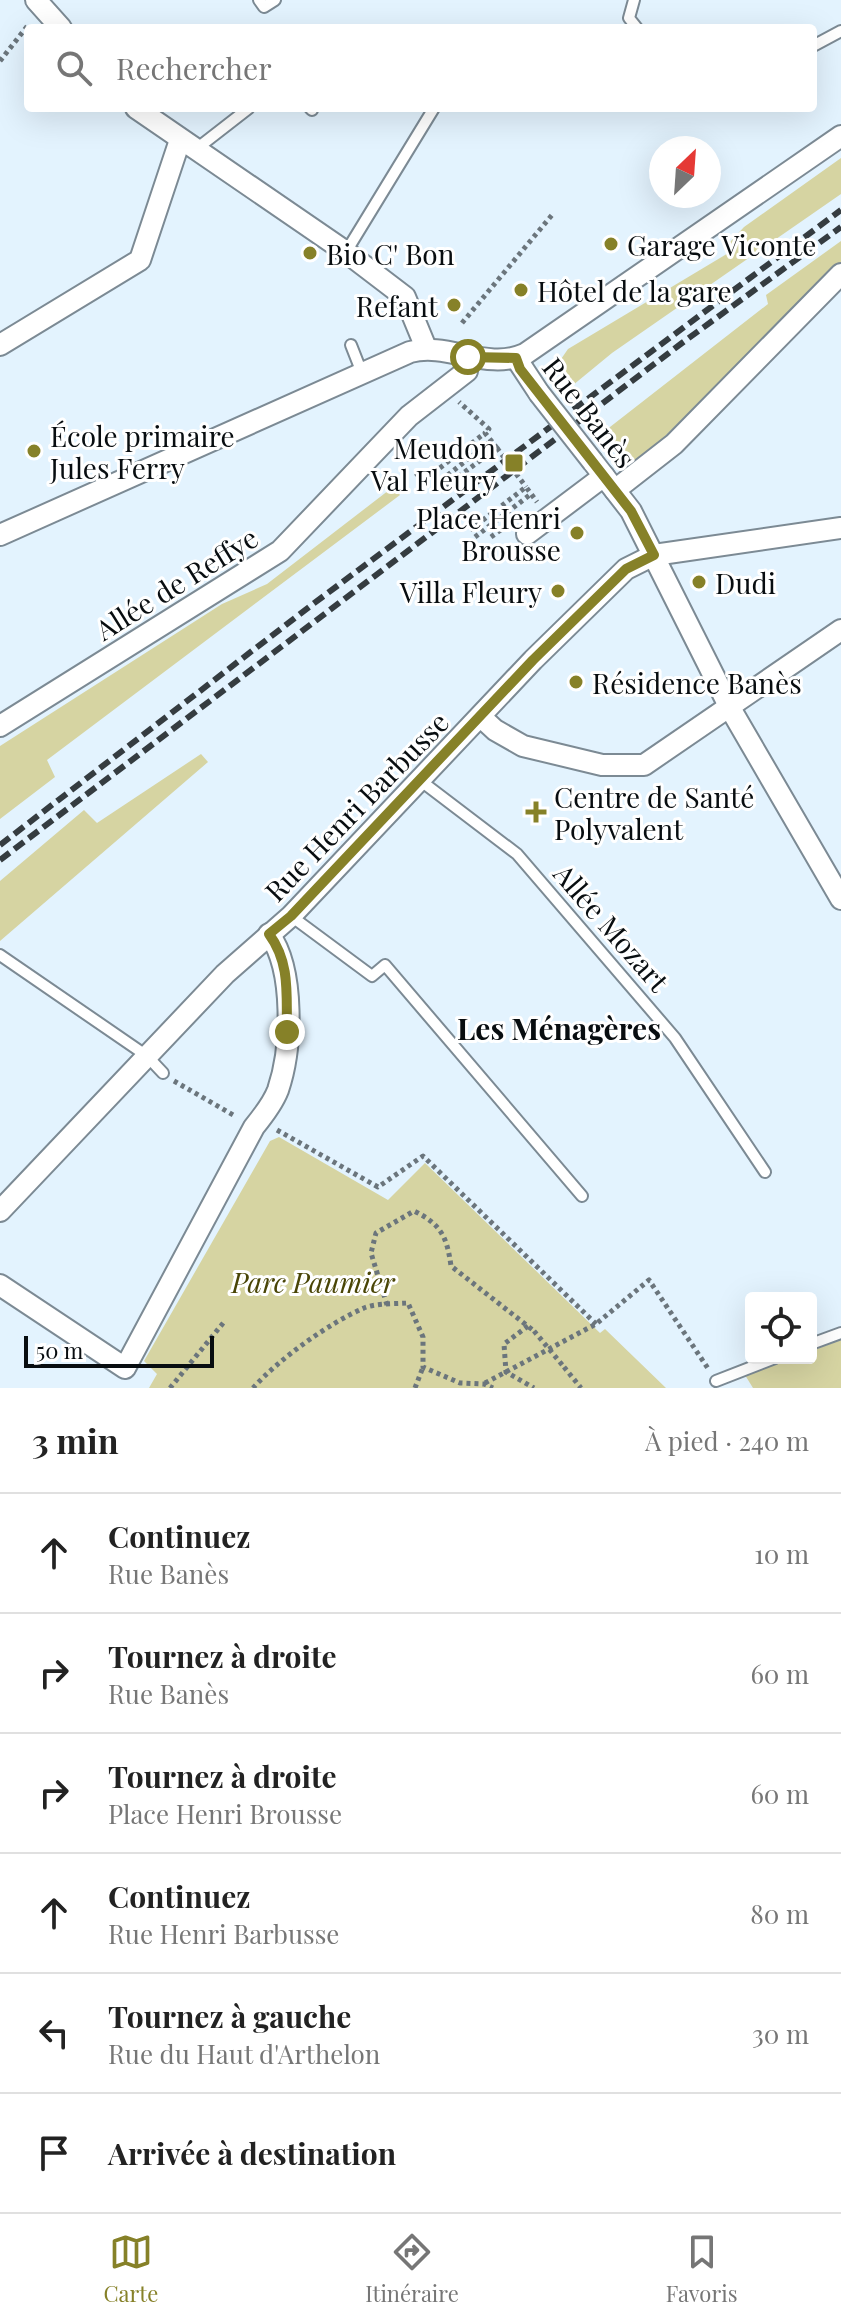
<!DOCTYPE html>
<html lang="fr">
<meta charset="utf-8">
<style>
:root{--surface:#fff;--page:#f2f2f2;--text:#222;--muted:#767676;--line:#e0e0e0;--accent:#868128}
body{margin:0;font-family:"Playfair Display",serif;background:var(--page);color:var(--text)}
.controls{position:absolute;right:24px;bottom:24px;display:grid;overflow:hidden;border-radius:8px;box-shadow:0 8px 32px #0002}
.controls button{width:72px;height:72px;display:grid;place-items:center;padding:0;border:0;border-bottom:2px solid var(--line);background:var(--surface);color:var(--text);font:40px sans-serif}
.compass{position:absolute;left:649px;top:136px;width:72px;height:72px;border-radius:50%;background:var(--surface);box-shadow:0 8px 32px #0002;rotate:25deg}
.scale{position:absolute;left:24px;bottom:20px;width:190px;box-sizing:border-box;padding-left:8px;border:4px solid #080d10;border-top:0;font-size:22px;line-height:28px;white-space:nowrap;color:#080d10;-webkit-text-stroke:6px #fff;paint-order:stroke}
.stop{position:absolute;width:24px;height:24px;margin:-18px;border:6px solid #868128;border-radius:50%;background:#fff}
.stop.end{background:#868128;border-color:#fff;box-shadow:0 2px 8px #0008}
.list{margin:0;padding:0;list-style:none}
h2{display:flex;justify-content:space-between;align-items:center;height:104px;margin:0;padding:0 32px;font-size:34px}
h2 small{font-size:26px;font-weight:400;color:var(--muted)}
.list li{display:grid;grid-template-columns:52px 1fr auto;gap:24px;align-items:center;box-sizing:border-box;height:120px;padding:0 32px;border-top:2px solid var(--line)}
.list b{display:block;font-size:30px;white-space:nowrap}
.list p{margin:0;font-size:26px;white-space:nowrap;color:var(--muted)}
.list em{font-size:26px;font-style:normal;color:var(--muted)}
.icon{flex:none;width:44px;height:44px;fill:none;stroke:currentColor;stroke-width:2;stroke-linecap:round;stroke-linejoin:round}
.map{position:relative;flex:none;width:841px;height:1388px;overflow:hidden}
.search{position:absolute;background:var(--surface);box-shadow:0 8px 32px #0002;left:24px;right:24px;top:24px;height:88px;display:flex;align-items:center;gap:20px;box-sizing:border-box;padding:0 28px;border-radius:8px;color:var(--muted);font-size:30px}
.sheet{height:824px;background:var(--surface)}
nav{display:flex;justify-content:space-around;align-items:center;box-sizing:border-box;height:112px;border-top:2px solid var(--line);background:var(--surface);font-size:22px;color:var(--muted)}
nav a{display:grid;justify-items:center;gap:4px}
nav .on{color:var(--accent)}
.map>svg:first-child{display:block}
</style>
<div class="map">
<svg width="841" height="1388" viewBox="0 0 841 1388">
<rect width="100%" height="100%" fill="#e3f3fe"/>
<g fill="#d6d4a2">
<polygon points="841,158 841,194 612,353 567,390 559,362 568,349 730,252 730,242 744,227"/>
<polygon points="841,241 841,262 634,467 601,434 768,304 766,295"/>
<polygon points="393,487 400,495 47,760 55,777 0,819 0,746 222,604 267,584"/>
<polygon points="201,754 208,762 0,941 0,881 84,810 97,823"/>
<polygon points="279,1137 388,1200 425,1163 600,1333 605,1329 666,1388 149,1388 157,1374 144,1361 270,1141"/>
<polygon points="841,1340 841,1388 753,1388 745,1375 792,1358 811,1358 811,1351"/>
</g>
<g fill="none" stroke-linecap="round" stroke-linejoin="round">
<g stroke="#7c8a94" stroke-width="14">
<g id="lane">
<polyline points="259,0 264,7 275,0"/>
<polyline points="634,0 629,18 637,28"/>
<polyline points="813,46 841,31"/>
<polyline points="310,108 312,110"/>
<polyline points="195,150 249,108"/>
<polyline points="346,252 434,108"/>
<polyline points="351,345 362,373"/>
<polyline points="421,781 517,854 675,1038 765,1172"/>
<polyline points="291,916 372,976 385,965 582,1196"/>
<polyline points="0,955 147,1056 163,1073"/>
<polyline points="811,1344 841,1333"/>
<polyline points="716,1381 775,1358"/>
</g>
</g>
<g stroke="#7c8a94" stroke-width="24">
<g id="street">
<polyline points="36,0 61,28"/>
<polyline points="136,108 346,252 405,297 426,348"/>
<polyline points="0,345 140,260 180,140"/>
<polyline points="516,358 539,393"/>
<polyline points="593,462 631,511 730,708 841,899"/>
<polyline points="615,490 674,444 841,274"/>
<polyline points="527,534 604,476"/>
<path d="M0 535 410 352C448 342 487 371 525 354L841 136"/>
<polyline points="481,717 495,730 523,746 602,765 644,765 841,630"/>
<polyline points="0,726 280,551 409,416 467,371 468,357"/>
<polyline points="0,1211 225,974 291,916 533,660 626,569 654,555 841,528"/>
<path d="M0 1285 125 1368 254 1127C263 1116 273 1103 278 1090 292 1049 295 970 269 934"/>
</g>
</g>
<g stroke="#6b757c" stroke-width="5" stroke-dasharray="4 4" stroke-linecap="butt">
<polyline points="0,61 29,24"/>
<polyline points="462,323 552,215"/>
<polyline points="416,473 423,481 485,433"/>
<polyline points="435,485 491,441"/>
<polyline points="439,491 497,448 485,433 489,429 459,402"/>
<polyline points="470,530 526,487 537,502"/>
<polyline points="475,537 531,494"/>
<polyline points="491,537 506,526"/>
<polyline points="174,1081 235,1116"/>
<polyline points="277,1130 378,1187 423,1156 596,1324"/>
<path d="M387 1305 371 1253 376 1233 414 1211C441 1224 447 1237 451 1266L534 1331"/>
<polyline points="528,1326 504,1344 506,1372 534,1388"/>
<polyline points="564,1367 581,1388"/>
<polyline points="485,1383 596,1324 649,1280 709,1370"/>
<polyline points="170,1388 224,1322"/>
<path d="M253 1388C279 1359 329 1323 364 1308 377 1303 394 1304 408 1303L423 1337V1367L460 1383 484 1384 493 1388"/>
<polyline points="415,1388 423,1367"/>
</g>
<use href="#lane" stroke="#fff" stroke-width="10"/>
<use href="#street" stroke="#fff" stroke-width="20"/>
<g stroke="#353c40" stroke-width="6" stroke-dasharray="12 6" stroke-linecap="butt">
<polyline points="0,845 313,604 841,210"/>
<polyline points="0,860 682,343 841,227"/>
</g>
<g stroke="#7c8a94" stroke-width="24" stroke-linecap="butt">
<polyline id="street-bridge" points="539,393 593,462"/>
</g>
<g stroke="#6b757c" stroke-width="5" stroke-dasharray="4 4" stroke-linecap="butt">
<polyline points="497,448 526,487"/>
<polyline points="534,1331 564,1367"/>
</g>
<use href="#street-bridge" stroke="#fff" stroke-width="20"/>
</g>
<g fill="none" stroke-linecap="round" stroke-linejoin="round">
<path stroke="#868128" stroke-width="10" d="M287 1032C286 996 291 964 269 934L291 916 533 660 626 569 654 555 631 511 520 369 516 358 468 357"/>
</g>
<g fill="#868128" stroke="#fff" stroke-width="3">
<circle cx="611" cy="244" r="8"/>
<circle cx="310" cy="253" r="8"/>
<circle cx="521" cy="290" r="8"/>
<circle cx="454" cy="305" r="8"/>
<circle cx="34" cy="451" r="8"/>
<rect x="504" y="453" width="20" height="20" rx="4"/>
<circle cx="577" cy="533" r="8"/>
<circle cx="699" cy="582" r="8"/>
<circle cx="558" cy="591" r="8"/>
<circle cx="576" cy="682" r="8"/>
<path d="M532 800h8v8h8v8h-8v8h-8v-8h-8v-8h8z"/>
</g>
<g text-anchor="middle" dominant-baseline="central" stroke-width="6" stroke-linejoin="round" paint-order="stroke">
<g font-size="28" fill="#080d10" stroke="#fff" text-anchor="start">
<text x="627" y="244">Garage Viconte</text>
<text x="326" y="253">Bio C' Bon</text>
<text x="537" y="290">Hôtel de la gare</text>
<text x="438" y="305" text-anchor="end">Refant</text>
<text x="50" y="435">École primaire<tspan x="50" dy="32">Jules Ferry</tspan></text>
<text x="496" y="447" text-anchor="end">Meudon<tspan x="496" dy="32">Val Fleury</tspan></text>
<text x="561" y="517" text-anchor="end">Place Henri<tspan x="561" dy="32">Brousse</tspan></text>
<text x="715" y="582">Dudi</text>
<text x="542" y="591" text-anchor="end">Villa Fleury</text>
<text x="592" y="682">Résidence Banès</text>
<text x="554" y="796">Centre de Santé<tspan x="554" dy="32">Polyvalent</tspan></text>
</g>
<g font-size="28" fill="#080d10" stroke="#fff">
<text transform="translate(590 412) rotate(52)">Rue Banès</text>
<text transform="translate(176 583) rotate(-32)">Allée de Reffye</text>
<text transform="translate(356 806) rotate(-46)">Rue Henri Barbusse</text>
<text transform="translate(612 927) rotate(49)">Allée Mozart</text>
</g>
<g font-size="28" font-style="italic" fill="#494506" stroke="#fff">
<text x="313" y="1281">Parc Paumier</text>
</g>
<g font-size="30" font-weight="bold" fill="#080d10" stroke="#fff">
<text x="559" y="1028">Les Ménagères</text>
</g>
</g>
</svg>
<div class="controls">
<button><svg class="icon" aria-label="locate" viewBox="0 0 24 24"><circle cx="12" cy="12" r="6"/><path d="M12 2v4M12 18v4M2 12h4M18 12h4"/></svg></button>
</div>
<svg class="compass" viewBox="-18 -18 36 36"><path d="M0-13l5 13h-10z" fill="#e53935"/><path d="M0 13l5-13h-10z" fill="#767676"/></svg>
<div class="scale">50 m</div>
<div class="stop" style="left:468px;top:357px"></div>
<div class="stop end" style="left:287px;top:1032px"></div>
<div class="search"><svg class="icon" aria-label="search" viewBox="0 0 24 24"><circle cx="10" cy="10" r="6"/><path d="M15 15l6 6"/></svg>Rechercher</div>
</div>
<section class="sheet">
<h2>3 min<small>À pied · 240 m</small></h2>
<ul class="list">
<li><svg class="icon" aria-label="ahead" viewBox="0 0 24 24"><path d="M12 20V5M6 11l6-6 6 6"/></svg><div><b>Continuez</b><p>Rue Banès</p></div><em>10 m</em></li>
<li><svg class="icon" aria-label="right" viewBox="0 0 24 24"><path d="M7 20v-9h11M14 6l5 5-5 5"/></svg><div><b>Tournez à droite</b><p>Rue Banès</p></div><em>60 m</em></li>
<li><svg class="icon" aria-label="right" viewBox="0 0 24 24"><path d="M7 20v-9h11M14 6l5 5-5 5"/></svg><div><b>Tournez à droite</b><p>Place Henri Brousse</p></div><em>60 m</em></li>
<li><svg class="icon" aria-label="ahead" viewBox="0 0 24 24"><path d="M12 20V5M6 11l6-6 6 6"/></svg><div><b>Continuez</b><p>Rue Henri Barbusse</p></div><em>80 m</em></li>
<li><svg class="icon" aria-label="left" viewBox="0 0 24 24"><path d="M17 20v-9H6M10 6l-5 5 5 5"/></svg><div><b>Tournez à gauche</b><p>Rue du Haut d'Arthelon</p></div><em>30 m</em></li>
<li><svg class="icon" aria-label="arrive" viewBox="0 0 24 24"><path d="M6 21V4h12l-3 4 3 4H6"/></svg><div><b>Arrivée à destination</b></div></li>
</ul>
</section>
<nav>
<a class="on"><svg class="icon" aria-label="map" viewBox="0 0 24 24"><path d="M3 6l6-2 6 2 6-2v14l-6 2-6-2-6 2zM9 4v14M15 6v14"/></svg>Carte</a>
<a><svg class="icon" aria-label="directions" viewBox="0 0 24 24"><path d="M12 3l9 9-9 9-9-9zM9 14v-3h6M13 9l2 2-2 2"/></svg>Itinéraire</a>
<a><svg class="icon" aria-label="saved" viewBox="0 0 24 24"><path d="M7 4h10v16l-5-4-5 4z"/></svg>Favoris</a>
</nav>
